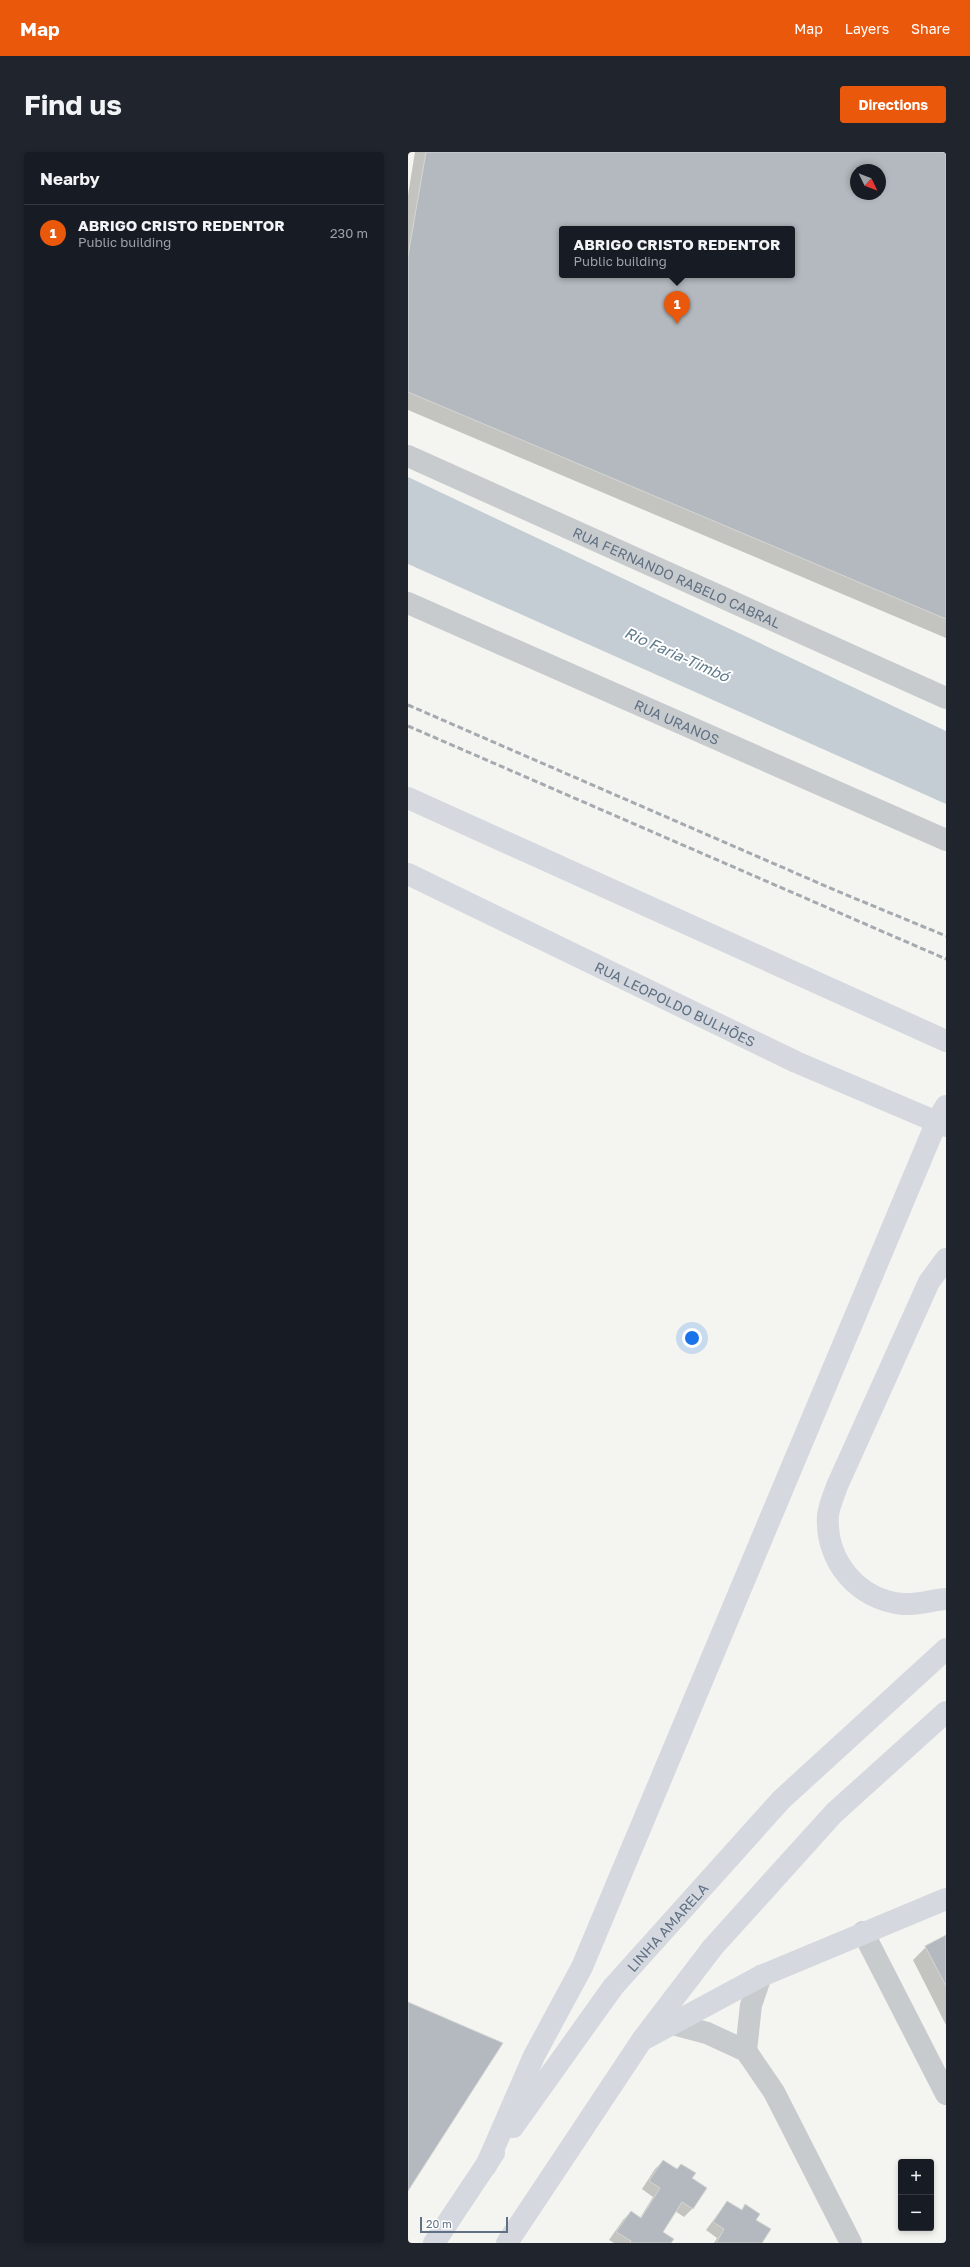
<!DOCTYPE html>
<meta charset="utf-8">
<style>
:root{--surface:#171b24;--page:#20242c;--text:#f1f3f6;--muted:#9ea1a6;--line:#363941;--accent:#ea580c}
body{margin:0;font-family:"Golos Text",sans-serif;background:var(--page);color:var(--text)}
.controls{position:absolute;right:12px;bottom:12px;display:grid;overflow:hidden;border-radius:4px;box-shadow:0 2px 6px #0003}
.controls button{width:36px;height:36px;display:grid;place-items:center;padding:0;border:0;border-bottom:1px solid var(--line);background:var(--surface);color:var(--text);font:20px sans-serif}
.compass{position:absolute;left:442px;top:12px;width:36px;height:36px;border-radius:50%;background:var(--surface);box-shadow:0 2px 6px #0003;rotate:133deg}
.scale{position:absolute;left:12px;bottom:10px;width:88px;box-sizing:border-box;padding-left:4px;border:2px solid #607184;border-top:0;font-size:11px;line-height:14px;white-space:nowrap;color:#607184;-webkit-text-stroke:3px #fff;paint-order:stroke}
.you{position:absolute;left:284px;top:1186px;width:14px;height:14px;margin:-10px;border:3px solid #fff;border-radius:50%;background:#1a73e8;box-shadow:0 0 0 6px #1a73e833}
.badge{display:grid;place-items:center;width:26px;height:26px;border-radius:50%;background:var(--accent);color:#fff;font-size:13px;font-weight:700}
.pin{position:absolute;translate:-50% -33px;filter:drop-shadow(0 1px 2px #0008)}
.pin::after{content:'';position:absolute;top:21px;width:14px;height:12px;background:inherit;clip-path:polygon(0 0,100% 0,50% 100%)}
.popup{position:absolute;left:151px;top:74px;width:236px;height:52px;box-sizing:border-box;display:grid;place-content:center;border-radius:4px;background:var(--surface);filter:drop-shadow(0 1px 3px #0005);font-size:13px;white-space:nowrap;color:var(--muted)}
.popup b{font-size:15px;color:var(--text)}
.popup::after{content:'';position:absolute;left:50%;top:100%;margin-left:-8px;border:8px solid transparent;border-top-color:var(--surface)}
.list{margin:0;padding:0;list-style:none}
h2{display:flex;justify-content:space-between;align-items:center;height:52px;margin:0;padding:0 16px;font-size:17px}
h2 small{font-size:13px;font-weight:400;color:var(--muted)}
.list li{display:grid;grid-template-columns:26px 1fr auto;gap:12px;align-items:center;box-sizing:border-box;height:56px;padding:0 16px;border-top:1px solid var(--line)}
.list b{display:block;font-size:15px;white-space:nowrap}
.list p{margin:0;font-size:13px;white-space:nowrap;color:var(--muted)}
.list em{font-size:13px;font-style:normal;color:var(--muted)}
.map{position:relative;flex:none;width:538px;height:2091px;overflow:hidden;border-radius:4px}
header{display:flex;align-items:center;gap:24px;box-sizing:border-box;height:56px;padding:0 20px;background:var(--accent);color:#fff}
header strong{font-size:19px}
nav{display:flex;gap:22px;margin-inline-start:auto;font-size:14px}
.intro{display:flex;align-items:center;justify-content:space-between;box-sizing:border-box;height:96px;padding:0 24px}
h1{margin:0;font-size:28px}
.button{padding:10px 18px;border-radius:4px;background:var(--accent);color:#fff;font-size:14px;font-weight:700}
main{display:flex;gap:24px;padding:0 24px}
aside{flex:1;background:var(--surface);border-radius:4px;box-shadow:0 2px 6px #0003}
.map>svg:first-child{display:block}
</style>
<header>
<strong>Map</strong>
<nav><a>Map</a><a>Layers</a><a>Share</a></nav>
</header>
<div class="intro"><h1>Find us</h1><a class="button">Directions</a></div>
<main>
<aside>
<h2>Nearby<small></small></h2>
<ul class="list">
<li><span class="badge">1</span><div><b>ABRIGO CRISTO REDENTOR</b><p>Public building</p></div><em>230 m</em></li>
</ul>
</aside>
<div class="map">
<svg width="538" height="2091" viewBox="0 0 538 2091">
<rect width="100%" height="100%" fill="#f4f5f0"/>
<polygon fill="#c4cdd3" points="0,325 538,579 538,652 0,412"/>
<g fill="#0003" fill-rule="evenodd">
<path d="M7 0H538V486L0 258V43ZM448 18H472V42H448ZM154 77H384V123H154Z"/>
<polygon points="538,1784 538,1873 505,1808 518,1795"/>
<polygon points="255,2009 297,2036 284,2057 276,2065 267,2059 254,2080 262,2091 206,2091 201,2088 215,2068 223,2060 232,2066 245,2045 234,2037 247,2017"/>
<polygon points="319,2050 332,2059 337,2054 347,2068 353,2091 306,2091 309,2086 298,2078"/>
</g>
<g fill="#b3b9be" stroke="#d5d6d3" fill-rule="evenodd">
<path d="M18 0H538V467L0 240V104ZM448 18H472V42H448ZM154 77H384V123H154Z"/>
<polygon points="538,1783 538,1834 517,1794"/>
<polygon points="0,1850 95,1891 0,2039"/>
<polygon points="255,2008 269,2017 273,2012 288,2021 284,2026 299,2036 285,2057 274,2050 255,2080 266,2087 263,2091 222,2091 223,2089 208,2080 223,2059 233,2066 252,2036 241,2029"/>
<polygon points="319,2049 334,2058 337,2052 352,2062 348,2068 363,2077 354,2091 308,2091 316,2077 305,2070"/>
</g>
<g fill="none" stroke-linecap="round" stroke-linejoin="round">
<g stroke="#c8cbce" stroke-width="22">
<path id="s1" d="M0 304 538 546"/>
<path id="s2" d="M0 451 538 688"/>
<polyline points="455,1780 538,1942"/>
<polyline points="265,1872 299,1881 338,1899 366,1940 443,2091"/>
<polyline points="338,1899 343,1853 353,1824"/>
</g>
<g stroke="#d5d9df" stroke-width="22">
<polyline points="0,646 538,889"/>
<path id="s3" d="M0 722 388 910 538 974"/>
</g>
<g stroke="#d5d9df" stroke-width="22">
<path d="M538 1107 521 1130 429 1334C426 1343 421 1354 420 1363 417 1409 450 1448 495 1452 509 1453 525 1448 538 1447"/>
<polyline points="238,1886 353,1824 538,1747"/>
<path id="s4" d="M105 1975 205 1835 373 1648 538 1497"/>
<polyline points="78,2014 126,1904 174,1815 529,969 538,954"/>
<polyline points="26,2091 86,2001"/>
<polyline points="99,2091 234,1888 305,1795 426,1661 538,1560"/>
</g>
<g stroke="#a5aab0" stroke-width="3" stroke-dasharray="6 3" stroke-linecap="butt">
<polyline points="0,553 429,739 538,784"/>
<polyline points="0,574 538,807"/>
</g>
</g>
<g text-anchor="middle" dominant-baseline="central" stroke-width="4" stroke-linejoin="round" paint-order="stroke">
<g font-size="14" fill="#607184" stroke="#fff">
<text stroke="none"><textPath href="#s1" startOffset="295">RUA FERNANDO RABELO CABRAL</textPath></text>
<text stroke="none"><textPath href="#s2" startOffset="294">RUA URANOS</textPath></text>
<text stroke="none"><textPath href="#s3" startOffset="297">RUA LEOPOLDO BULHÕES</textPath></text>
<text stroke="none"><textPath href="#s4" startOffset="253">LINHA AMARELA</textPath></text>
</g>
<g font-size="15" font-style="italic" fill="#607a89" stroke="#fff">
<text transform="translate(269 502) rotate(24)">Rio Faria-Timbó</text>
</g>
</g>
</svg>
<div class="controls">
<button>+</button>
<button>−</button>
</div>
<svg class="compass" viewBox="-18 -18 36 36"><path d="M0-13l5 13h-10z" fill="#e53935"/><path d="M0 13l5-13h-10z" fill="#9ea1a6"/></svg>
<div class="scale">20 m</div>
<div class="you"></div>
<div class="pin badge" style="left:269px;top:172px">1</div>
<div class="popup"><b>ABRIGO CRISTO REDENTOR</b>Public building</div>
</div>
</main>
